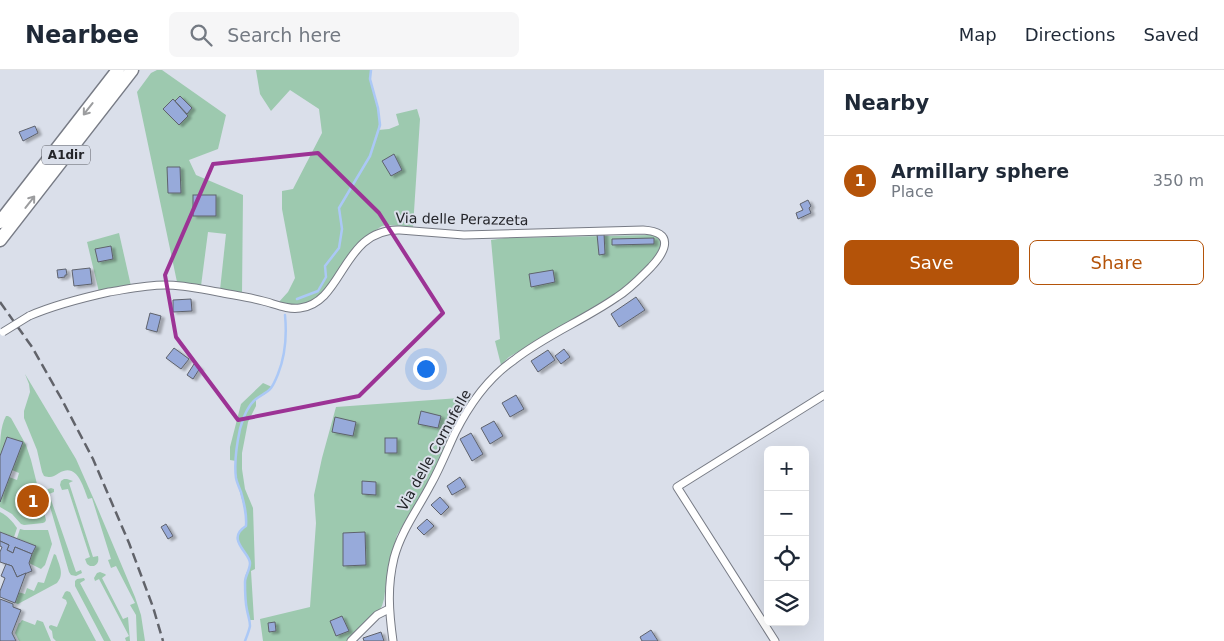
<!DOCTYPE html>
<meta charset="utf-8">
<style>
:root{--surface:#fff;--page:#f6f6f7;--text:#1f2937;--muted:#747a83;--line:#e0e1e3;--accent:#b45309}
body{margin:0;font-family:"DejaVu Sans",sans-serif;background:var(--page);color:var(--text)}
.controls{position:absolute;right:15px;bottom:15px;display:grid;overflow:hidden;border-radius:8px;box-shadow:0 5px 20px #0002}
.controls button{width:45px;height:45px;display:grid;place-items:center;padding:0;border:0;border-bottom:1px solid var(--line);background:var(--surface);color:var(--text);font:25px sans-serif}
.you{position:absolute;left:425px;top:298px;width:18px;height:18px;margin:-12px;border:4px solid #fff;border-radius:50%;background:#1a73e8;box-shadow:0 0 0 8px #1a73e833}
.badge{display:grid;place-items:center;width:32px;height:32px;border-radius:50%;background:var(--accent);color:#fff;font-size:16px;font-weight:700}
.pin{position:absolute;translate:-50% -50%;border:2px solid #fff;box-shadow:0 1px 5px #0006}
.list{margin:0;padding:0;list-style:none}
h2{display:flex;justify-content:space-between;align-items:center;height:65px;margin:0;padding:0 20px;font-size:21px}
h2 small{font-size:16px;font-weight:400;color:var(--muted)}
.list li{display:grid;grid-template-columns:32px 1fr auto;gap:15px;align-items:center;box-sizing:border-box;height:90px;padding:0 20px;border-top:1px solid var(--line)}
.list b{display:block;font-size:19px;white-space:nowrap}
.list p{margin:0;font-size:16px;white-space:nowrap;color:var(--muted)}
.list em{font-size:16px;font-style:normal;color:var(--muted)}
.actions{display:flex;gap:10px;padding:15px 20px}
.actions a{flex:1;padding:11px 0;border:1px solid var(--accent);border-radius:8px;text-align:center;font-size:18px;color:var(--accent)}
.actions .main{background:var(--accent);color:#fff}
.icon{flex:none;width:28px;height:28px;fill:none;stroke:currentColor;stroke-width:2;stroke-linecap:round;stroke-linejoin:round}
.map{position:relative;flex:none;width:824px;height:571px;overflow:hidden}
header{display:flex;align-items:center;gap:30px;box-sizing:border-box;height:70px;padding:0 25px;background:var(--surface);border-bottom:1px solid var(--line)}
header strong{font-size:24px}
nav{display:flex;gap:28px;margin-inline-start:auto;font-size:18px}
.search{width:350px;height:45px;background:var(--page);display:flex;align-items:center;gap:12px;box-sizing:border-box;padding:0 18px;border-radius:8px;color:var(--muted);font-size:19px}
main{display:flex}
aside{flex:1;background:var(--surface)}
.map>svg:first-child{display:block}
</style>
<header>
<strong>Nearbee</strong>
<div class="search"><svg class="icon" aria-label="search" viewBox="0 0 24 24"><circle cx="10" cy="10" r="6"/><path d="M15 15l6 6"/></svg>Search here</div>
<nav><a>Map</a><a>Directions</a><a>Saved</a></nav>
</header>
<main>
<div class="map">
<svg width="824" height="571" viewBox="0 0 824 571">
<defs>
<filter id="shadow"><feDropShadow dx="3.5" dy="2" stdDeviation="1" flood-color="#0004"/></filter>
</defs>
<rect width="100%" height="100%" fill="#dadfea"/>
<g fill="#9dc9af">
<polygon points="157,0 162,0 226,45 218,79 189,90 196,105 243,125 242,224 220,220 226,164 208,162 201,216 177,212 137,22 151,3"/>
<path d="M256 0H371C368 20 383 40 378 60L389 59 399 55 396 44 417 39 420 49 413 157 387 155 382 156 370 164 349 183 335 208 320 226 309 233 297 237 278 233 288 222 295 208 282 139V121L293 119 322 63 319 39 290 20 271 41 260 24Z"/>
<polygon points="119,163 131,216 99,222 87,172"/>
<polygon points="652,165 659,167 661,171 660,177 657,185 648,197 620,226 561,257 509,287 501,295 495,271 500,269 491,170 505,168"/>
<path d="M25 304 76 389 95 432 135 527 141 545 145 571H137L136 545 130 535 135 533 116 496 111 498 108 490 111 489 92 428 88 429C83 416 77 392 59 403 53 407 51 408 44 406L42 402 37 380 24 348V341L30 322 29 314Z"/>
<path d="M263 313 272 317 265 324 256 329V336L248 352 242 383V399L245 419 253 438 255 499 251 501 254 550H250C246 537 243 521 245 507 246 503 250 497 250 492 249 482 235 479 239 465 240 460 242 458 246 456 247 433 233 413 236 391L230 390V377L241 334Z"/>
<polygon points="473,327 465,337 454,357 444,384 436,402 397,465 387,506 384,529 382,536 374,547 350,571 263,571 260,549 310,537 316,453 314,425 322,388 336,337"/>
<path d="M6 346H8L11 348 26 375 31 390 46 450 45 452 43 453 24 455 21 454 12 444 0 437V432L9 407 17 410 19 403 12 400 22 372 8 367 0 386C0 373 0 357 6 346Z"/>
<path d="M64 409H67L73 411 69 413 93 487 98 486C99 491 98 494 94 496H90L87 494 85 489 90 487 68 419 62 420 60 415 61 411Z"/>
<polygon points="51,418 54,419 54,422 49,424 76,502 81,500 82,503 76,506 71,505 69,502 46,423 48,419"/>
<path d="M0 442C8 446 12 451 17 458L14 467 0 462Z"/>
<polygon points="20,459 24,460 48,460 52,474 45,495 41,499 29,493 35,476 17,468"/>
<path d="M54 484 56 485C59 495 65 504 57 513L18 534 15 533 18 522 25 524 27 518 34 521 38 512 44 513Z"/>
<polygon points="100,502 105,504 106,505 102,508 123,549 128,547 130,571 126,571 125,568 129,566 99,509 95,511 94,508 97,503"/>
<polygon points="84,508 85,510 80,513 111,571 104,571 75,516 75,511 77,509"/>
<polygon points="67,521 70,522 96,571 56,571 53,568 52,561 49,558 49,556 51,555 57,557 67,533 66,530 62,528 65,522"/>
<polygon points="22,550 35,555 37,550 43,552 51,571 19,571 15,563 19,553 20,553"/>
</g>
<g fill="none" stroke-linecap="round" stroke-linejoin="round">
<g stroke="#abc8f6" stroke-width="2.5">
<polyline points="297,229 318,221 326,207 325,196 339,178 342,159 339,138 370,86 380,55 378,38 370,9 371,0"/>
<path d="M245 571C247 566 249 561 250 556 250 550 248 546 247 540 245 531 245 522 245 512 245 506 250 500 250 493 250 483 225 469 246 456 247 444 244 433 241 422 239 417 237 413 236 408 234 393 237 373 240 359 243 348 247 336 256 329 261 325 267 323 271 318 274 314 276 309 278 304 286 284 287 266 285 245"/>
</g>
</g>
<g fill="#97aada" stroke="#5e626c" filter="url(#shadow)">
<polygon points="180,26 192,38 187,44 175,31"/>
<polygon points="173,29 188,46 179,55 163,39"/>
<polygon points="35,56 38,63 23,71 19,62"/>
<polygon points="394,84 402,100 391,106 382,91"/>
<polygon points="167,97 180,97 181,123 168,123"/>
<rect x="193" y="125" width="23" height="21"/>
<polygon points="808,130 811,136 809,138 811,143 798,149 796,143 803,140 800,134"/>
<polygon points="604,163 605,184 599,185 597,164"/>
<polygon points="654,168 654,174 612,175 612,169"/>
<polygon points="111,176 113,189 98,192 95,179"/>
<polygon points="90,198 92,214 74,216 72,200"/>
<polygon points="66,199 67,205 65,205 65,207 58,208 57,200"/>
<polygon points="553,200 555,212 531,217 529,204"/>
<polygon points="636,227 645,240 619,257 611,244"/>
<polygon points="191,229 192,241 173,242 173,230"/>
<polygon points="150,243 161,246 157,262 146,259"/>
<polygon points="174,278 189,289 181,299 166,288"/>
<polygon points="564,279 570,287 561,294 555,286"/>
<polygon points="548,280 555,290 538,302 531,291"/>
<polygon points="194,294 200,298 193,309 187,305"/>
<polygon points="516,325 524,339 510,347 502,333"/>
<polygon points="421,341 441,346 438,358 418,354"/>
<polygon points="335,347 356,352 353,366 332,362"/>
<polygon points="494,351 503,366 490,374 481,358"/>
<polygon points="471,363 483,384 472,391 460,369"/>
<polygon points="7,367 23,372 0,432 0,386"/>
<rect x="385" y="368" width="12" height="15"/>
<polygon points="460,407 466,417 452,425 447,416"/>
<polygon points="362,411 376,412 376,425 362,424"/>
<polygon points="440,427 449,437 441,445 431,435"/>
<polygon points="427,449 434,456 424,465 417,458"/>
<polygon points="166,454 173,466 168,469 161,457"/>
<polygon points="0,462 36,476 32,484 15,477 13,483 7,480 9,475 0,471"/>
<polygon points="365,462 366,495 343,496 343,463"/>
<polygon points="0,471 9,475 7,480 13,483 15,477 32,484 29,493 32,501 17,507 12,496 0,492 0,482 2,477 0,476"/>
<polygon points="6,494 12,496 17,507 26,503 15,533 0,527 0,521 5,508 1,506"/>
<polygon points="0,529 13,534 13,537 21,540 12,563 16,571 0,571"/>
<polygon points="342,546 349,561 336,566 330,551"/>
<polygon points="275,552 276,561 269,562 268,553"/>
<polygon points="651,560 658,571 642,571 640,567"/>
<polygon points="381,562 384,571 364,571 363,568"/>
</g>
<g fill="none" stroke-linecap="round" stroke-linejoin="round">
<g stroke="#777b85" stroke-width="9">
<g id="street">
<path d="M29 246C54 235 82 228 109 222 128 219 146 215 165 215 183 215 201 219 218 222 233 225 248 227 263 231 275 234 288 240 300 238 344 233 342 158 400 160L464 165 643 160C674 162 667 180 651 197 640 208 630 219 617 227 584 250 546 265 514 290 488 308 469 335 455 363 447 380 440 398 431 414 418 439 401 461 394 488 387 517 389 542 393 571"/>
<polyline points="351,571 377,545 389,539"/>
<polyline points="775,571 677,417 824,325"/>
</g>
</g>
<g stroke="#777b85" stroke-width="15">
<g id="highway">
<polyline points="0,152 118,0"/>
<polyline points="0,170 132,0"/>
</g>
</g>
<use href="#street" stroke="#fff" stroke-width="7"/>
<use href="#highway" stroke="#fff" stroke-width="12"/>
<polyline stroke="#61636a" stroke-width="2.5" stroke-dasharray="10 5" stroke-linecap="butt" points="0,232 32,277 61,328 93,389 129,473 153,537 163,571"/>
<g stroke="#777b85" stroke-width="9" stroke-linecap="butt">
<polyline id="street-bridge" points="3,262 29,246"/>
</g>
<use href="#street-bridge" stroke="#fff" stroke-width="7"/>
</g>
<defs><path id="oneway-shaft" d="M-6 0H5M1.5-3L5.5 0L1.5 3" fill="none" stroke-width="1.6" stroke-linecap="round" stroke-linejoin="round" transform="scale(1.25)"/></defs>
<g stroke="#9c9d9f">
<use href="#oneway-shaft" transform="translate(88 39) rotate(128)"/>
<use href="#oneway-shaft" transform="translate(30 132) rotate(-52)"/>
</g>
<path fill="none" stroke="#9c3395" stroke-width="4" stroke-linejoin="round" d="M318 83 379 143 443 243 359 326 238 350 176 267 165 205 213 94Z"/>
<g text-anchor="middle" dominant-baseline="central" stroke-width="4" stroke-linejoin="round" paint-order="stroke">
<rect fill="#dadfea" stroke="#5b5d64" stroke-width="1" x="42" y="75.5" width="48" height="19" rx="4"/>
<g font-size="12" font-weight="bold" fill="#24252a">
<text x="66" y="85">A1dir</text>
</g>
<g font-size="14" fill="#24252a" stroke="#dadfea">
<text transform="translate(462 149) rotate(1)">Via delle Perazzeta</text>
<text transform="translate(434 380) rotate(-61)">Via delle Cornufelle</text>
</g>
</g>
</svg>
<div class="controls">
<button>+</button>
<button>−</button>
<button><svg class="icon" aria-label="locate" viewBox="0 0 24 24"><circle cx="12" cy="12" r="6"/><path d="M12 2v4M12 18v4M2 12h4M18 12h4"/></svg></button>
<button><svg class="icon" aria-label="layers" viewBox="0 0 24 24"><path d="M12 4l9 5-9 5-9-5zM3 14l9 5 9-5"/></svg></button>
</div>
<div class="you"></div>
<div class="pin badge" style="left:33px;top:431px">1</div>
</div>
<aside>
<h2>Nearby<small></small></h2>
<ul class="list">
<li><span class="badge">1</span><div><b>Armillary sphere</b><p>Place</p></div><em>350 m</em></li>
</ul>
<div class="actions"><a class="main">Save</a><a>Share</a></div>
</aside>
</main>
